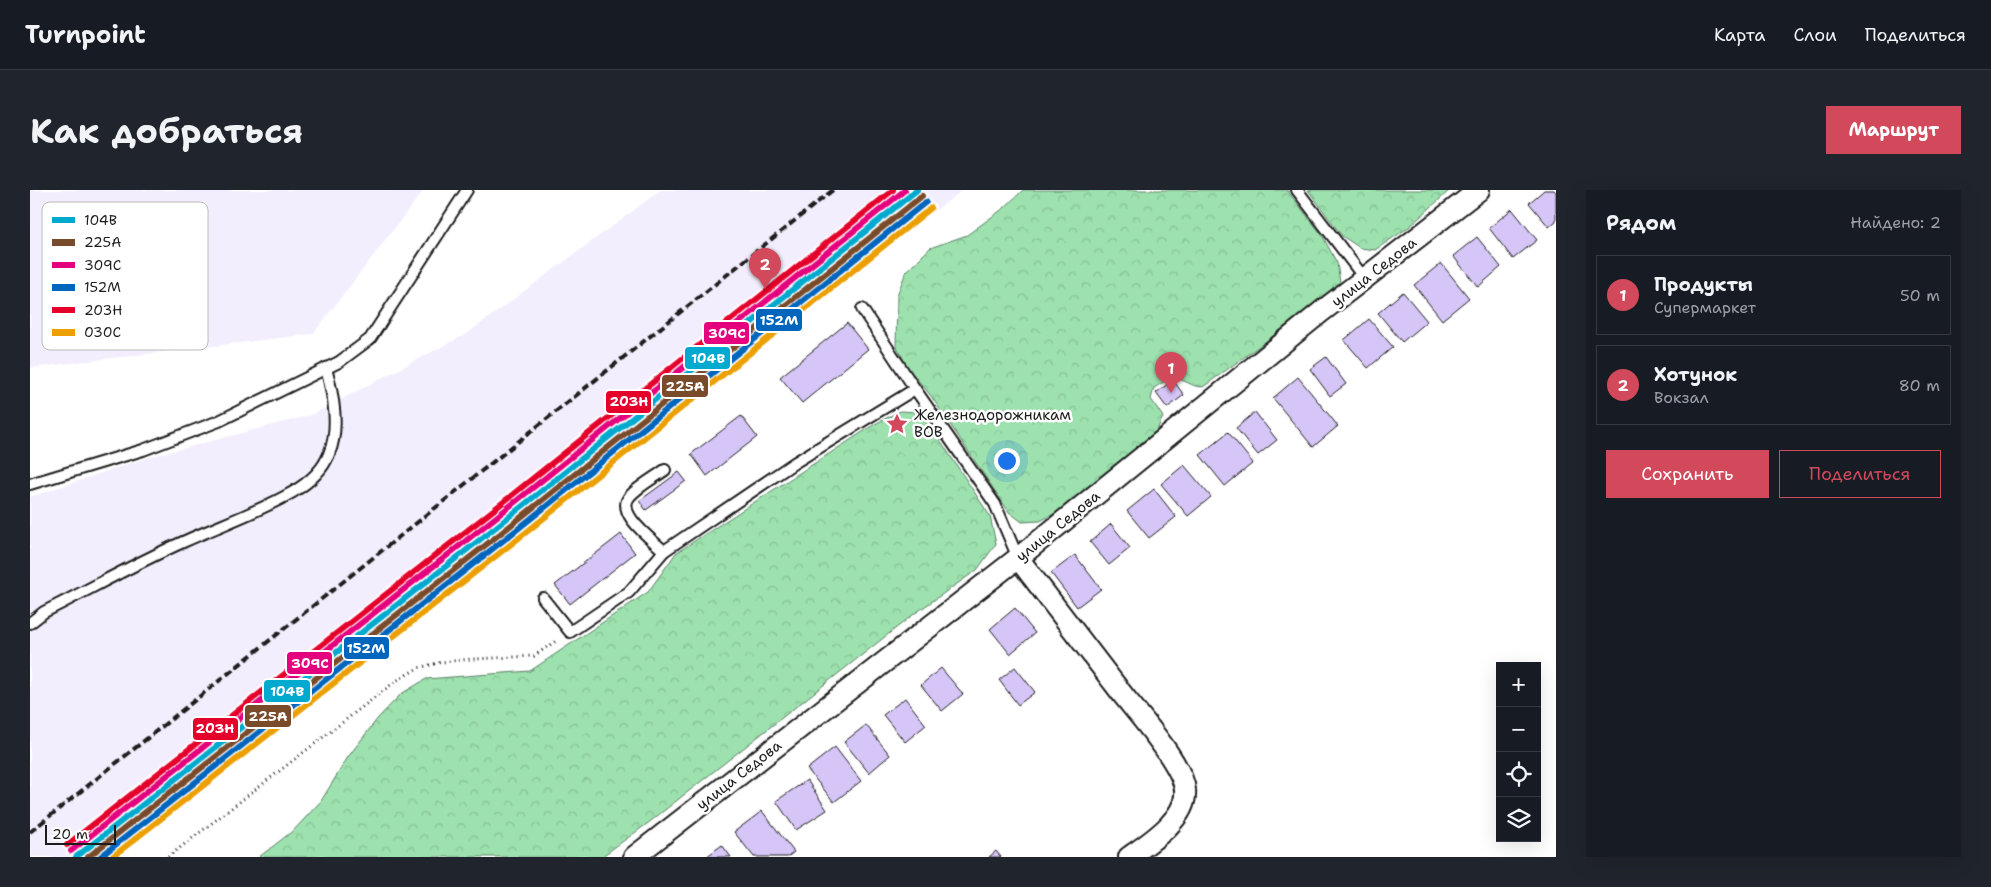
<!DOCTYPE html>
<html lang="ru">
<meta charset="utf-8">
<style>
:root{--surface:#171b24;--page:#20242c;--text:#f1f3f6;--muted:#9ea1a6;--line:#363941;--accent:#d1495b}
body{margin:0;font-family:"Shantell Sans",sans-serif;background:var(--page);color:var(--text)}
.controls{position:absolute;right:15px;bottom:15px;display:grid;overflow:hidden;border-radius:0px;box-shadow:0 5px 20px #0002}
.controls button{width:45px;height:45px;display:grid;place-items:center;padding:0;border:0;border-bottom:1px solid var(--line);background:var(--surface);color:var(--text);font:25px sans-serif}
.scale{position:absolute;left:15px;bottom:12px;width:71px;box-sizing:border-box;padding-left:5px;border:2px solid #1c1c1c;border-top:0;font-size:14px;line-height:18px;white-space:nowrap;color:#1c1c1c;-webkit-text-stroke:4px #fff;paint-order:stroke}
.you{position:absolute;left:976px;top:270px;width:18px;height:18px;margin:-12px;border:4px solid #fff;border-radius:50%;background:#1a73e8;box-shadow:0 0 0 8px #1a73e833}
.badge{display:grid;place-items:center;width:32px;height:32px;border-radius:50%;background:var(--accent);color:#fff;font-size:16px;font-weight:700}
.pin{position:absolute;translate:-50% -41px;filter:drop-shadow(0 1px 2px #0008)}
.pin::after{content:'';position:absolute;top:26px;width:18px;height:15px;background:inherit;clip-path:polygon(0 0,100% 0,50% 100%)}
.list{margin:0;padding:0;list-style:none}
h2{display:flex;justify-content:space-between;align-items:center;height:65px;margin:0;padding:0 20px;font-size:21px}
h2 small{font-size:16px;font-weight:400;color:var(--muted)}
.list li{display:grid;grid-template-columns:32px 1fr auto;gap:15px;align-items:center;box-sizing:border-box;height:80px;margin:0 10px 10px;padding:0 10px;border:1px solid var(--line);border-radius:0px}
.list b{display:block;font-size:19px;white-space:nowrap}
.list p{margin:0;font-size:16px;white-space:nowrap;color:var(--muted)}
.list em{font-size:16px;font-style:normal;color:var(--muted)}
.actions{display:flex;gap:10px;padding:15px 20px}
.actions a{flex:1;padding:11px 0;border:1px solid var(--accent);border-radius:0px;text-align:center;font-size:18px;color:var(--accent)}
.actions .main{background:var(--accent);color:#fff}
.icon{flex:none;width:28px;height:28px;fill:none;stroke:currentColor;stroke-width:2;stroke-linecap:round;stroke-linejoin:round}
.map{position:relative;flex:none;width:1526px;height:667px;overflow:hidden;border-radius:0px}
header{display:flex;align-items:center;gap:30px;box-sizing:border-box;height:70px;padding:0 25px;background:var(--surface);border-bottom:1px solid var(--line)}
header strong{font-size:24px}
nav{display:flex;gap:28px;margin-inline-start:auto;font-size:18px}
.intro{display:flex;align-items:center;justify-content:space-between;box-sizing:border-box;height:120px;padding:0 30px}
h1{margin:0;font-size:35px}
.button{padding:12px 22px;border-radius:0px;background:var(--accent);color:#fff;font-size:18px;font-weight:700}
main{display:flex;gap:30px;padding:0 30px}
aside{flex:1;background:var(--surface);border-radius:0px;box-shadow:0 5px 20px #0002}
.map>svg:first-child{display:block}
</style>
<header>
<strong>Turnpoint</strong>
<nav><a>Карта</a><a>Слои</a><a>Поделиться</a></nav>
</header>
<div class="intro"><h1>Как добраться</h1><a class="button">Маршрут</a></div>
<main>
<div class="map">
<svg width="1526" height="667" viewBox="0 0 1526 667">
<defs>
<pattern id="forest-crowns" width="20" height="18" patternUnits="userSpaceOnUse" patternTransform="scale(1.25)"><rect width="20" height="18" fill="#9ce1ae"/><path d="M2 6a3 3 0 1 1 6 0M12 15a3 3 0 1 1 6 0" fill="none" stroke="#86c095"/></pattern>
</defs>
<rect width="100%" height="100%" fill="#fff"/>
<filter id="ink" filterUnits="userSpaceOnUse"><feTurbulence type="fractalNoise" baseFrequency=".02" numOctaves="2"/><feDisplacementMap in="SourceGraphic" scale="10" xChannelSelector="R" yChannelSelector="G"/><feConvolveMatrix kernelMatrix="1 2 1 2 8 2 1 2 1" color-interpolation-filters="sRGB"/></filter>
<g filter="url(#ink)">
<g fill="#f3eefd">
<polygon points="0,0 394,0 283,144 0,178"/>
<polygon points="631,0 933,0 878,41 457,377 86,667 0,667 0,307 116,268 281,225 438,143"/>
</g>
<g fill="url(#forest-crowns)" stroke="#5c7e65">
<polygon points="993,0 1257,0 1292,45 1307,73 1310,92 1294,109 1173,197 1165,196 1143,186 1124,198 1121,209 1133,227 1127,240 1030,321 1010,331 992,332 979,322 901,206 878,178 866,155 867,105 876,82 900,58 937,45 974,18"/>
<polygon points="1278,0 1420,0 1379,37 1345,60 1330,58 1312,46"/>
<polygon points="870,221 886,222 904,241 960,326 966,354 947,380 884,424 617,634 571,667 229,667 264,640 291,611 318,567 348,528 371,504 396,489 500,481 618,402 646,363 845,234"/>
</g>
<g fill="#d6c5f7" stroke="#1c1c1c">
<polygon points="1514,0 1524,0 1526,2 1526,31 1519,37 1499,13"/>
<polygon points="1482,19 1507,50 1483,69 1459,38"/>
<polygon points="1447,47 1471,77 1448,97 1423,66"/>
<polygon points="1411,73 1439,108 1412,130 1384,95"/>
<polygon points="1373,102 1397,131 1372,152 1348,123"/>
<polygon points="1339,129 1363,157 1338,178 1314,150"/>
<polygon points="817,133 838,159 772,213 750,187"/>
<polygon points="1296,167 1316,194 1300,206 1280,179"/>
<polygon points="1268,187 1308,236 1283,257 1243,208"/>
<polygon points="1143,190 1154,205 1137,218 1126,203"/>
<polygon points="1225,222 1247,250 1228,265 1206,238"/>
<polygon points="711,226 727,247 677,286 661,264"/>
<polygon points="1198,242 1223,273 1195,296 1170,265"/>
<polygon points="1154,275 1181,307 1158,326 1131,294"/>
<polygon points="649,282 656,291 616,320 609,311"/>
<polygon points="1124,299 1146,327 1119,348 1097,321"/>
<polygon points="1081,334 1100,358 1079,375 1060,352"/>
<polygon points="591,344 605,363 540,414 525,395"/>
<polygon points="1045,365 1071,399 1047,417 1021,383"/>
<polygon points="985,418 1005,443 980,464 960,439"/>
<polygon points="985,477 1005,502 988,515 969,490"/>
<polygon points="911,478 933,504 912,521 891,495"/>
<polygon points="875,508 896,535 875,552 853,525"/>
<polygon points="836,535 860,565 839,583 814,552"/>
<polygon points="805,557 831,591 804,612 777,579"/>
<polygon points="777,590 797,620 766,640 746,611"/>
<polygon points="732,621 764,662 758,667 724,667 704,642"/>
<polygon points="692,655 701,667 676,667"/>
<polygon points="966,661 971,667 959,667"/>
</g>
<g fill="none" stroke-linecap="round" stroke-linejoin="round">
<g stroke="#1c1c1c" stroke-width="14">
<g id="service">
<polyline points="1267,0 1335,89"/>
<polyline points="832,119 885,199"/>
<polyline points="0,294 113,260 189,231 309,172 340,149 437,0"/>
<path d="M634 361C623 350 584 323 600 306 609 296 624 288 635 280"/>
<polyline points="513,408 540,442 599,402 634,361 764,273 885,199 965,314 988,368"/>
<path d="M0 433 14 422C60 399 106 373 153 352 190 335 229 322 263 302 278 293 293 280 299 264 310 238 303 204 296 178"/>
</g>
</g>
<g stroke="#1c1c1c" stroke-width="24">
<g id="minor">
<path d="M988 368C1023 414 1058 459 1093 505 1109 525 1153 575 1155 600 1158 628 1119 653 1099 667"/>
<polyline points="604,667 988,368 1291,122 1449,0"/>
</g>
</g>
<polyline stroke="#1c1c1c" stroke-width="3" stroke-dasharray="1 4" stroke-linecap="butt" points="138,667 366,491 388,478 412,472 442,469 504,466 526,451"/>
<use href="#service" stroke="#fff" stroke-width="10"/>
<use href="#minor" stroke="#fff" stroke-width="20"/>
<polyline stroke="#1c1c1c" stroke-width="4" stroke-dasharray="8 4" stroke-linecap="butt" points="0,642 803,0"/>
<g stroke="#fff" stroke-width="10">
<polyline id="rail-1" points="46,667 480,326 887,0"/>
</g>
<g stroke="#fff" stroke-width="10">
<polyline id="rail-2" points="58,667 485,332 892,6"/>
</g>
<g stroke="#fff" stroke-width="10">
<polyline id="rail-3" points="41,661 475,320 875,0"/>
</g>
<g stroke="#fff" stroke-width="10">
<polyline id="rail-4" points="70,667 489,338 896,12"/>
</g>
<g stroke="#fff" stroke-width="10">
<polyline id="rail-5" points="37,655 471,314 863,0"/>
</g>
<g stroke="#fff" stroke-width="10">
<polyline id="rail-6" points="82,667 494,344 901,18"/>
</g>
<use href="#rail-1" stroke="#00a9ce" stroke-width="6"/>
<use href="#rail-2" stroke="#7a4b2a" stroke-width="6"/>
<use href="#rail-3" stroke="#e5007d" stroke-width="6"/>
<use href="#rail-4" stroke="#0065bd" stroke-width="6"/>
<use href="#rail-5" stroke="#e4002b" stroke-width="6"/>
<use href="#rail-6" stroke="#ec9f01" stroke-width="6"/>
</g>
</g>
<defs>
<g id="sight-bare" transform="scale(1.725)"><path d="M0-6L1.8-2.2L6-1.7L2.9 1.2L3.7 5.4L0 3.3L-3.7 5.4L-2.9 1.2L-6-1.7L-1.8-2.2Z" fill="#d1495b" stroke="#fff" stroke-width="2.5" paint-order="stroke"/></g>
</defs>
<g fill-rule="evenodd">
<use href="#sight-bare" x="867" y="234"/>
</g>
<g text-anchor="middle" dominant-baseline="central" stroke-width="5" stroke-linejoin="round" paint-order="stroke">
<g font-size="15" fill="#1c1c1c" stroke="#fff">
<text transform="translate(1344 82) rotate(-38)">улица Седова</text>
<text transform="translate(1028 336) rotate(-39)">улица Седова</text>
<text transform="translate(709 585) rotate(-38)">улица Седова</text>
</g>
<g font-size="15" fill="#1c1c1c" stroke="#fff" text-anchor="start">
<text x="884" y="225">Железнодорожникам<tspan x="884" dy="17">ВОВ</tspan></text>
</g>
</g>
<rect x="12" y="12" width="166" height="148" rx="8" fill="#fff" stroke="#bbb" stroke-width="1"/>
<rect x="22" y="27" width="23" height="6" fill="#00a9ce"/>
<rect x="22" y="49" width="23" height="7" fill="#7a4b2a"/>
<rect x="22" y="72" width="23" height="6" fill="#e5007d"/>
<rect x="22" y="94" width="23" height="7" fill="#0065bd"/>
<rect x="22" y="117" width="23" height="6" fill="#e4002b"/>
<rect x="22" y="139" width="23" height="7" fill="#ec9f01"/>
<g font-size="14" fill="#1c1c1c">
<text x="54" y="35">104В</text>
<text x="54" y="57">225А</text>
<text x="54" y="80">309С</text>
<text x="54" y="102">152М</text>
<text x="54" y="125">203Н</text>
<text x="54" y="147">030C</text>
</g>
<g stroke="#fff" stroke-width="2">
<rect x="725" y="118" width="48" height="24" rx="5" fill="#0065bd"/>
<rect x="673" y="131" width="47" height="24" rx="5" fill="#e5007d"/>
<rect x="654" y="156" width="47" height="24" rx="5" fill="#00a9ce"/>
<rect x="631" y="184" width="48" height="24" rx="5" fill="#7a4b2a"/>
<rect x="575" y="200" width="47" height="24" rx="5" fill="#e4002b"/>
<rect x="313" y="446" width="47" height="24" rx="5" fill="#0065bd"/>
<rect x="256" y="461" width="47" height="24" rx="5" fill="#e5007d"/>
<rect x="233" y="489" width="48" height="24" rx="5" fill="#00a9ce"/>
<rect x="214" y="514" width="48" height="24" rx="5" fill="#7a4b2a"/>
<rect x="162" y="527" width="47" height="24" rx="5" fill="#e4002b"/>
</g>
<g font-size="14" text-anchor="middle" font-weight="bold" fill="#fff">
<text x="749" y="135">152М</text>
<text x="697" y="148">309С</text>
<text x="678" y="173">104В</text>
<text x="655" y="201">225А</text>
<text x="599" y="216">203Н</text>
<text x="336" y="463">152М</text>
<text x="280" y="478">309С</text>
<text x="257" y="506">104В</text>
<text x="238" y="531">225А</text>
<text x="185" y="543">203Н</text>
</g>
</svg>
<div class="controls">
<button>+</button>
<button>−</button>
<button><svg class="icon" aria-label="locate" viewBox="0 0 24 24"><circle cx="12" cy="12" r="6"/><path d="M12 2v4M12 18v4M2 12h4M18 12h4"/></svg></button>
<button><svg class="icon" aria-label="layers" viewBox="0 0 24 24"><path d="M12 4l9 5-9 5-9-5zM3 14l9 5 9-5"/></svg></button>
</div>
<div class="scale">20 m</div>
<div class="you"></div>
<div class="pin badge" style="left:1141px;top:203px">1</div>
<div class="pin badge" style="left:735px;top:99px">2</div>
</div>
<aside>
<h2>Рядом<small>Найдено: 2</small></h2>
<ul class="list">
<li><span class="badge">1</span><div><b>Продукты</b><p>Супермаркет</p></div><em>50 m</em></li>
<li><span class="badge">2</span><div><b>Хотунок</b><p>Вокзал</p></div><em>80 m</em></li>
</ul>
<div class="actions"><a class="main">Сохранить</a><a>Поделиться</a></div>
</aside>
</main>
